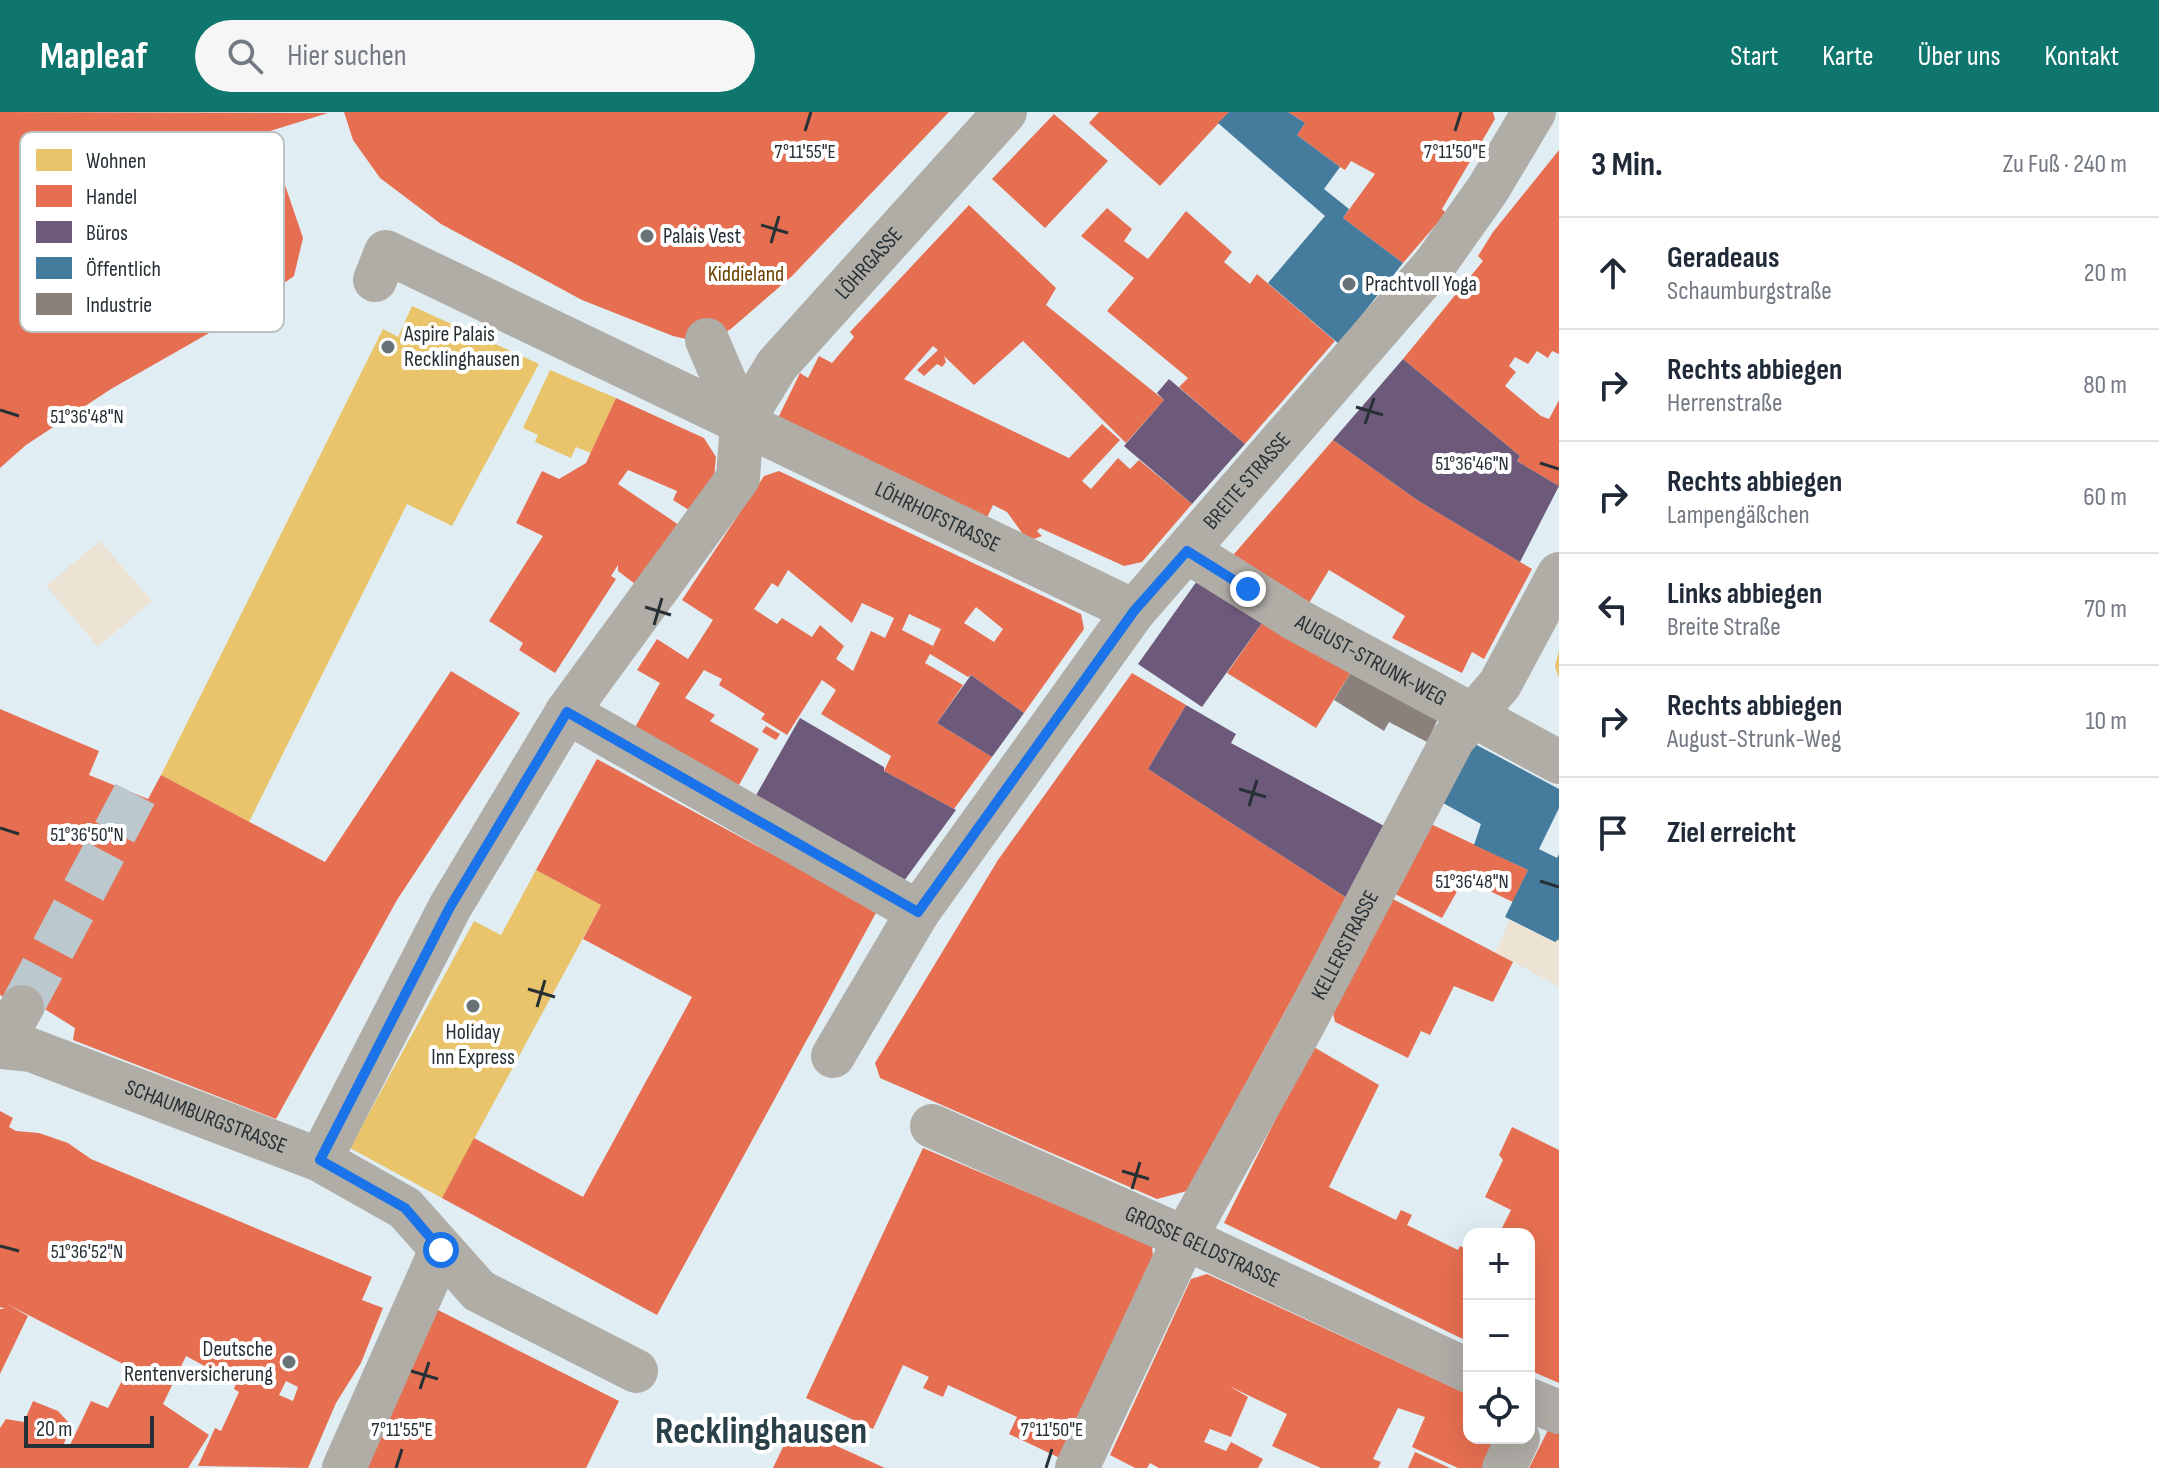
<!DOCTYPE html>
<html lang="de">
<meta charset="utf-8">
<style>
:root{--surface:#fff;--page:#f6f6f7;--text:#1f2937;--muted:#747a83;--line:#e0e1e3;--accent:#0f766e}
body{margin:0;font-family:"Sofia Sans Condensed",sans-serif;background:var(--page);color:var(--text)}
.controls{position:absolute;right:24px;bottom:24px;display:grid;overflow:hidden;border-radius:16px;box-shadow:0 8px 32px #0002}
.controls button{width:72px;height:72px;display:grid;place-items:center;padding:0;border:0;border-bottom:2px solid var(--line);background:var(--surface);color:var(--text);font:40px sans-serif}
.scale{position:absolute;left:24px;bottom:20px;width:130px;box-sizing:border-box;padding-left:8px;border:4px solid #273135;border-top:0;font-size:22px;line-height:28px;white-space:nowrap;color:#273135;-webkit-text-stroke:6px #fff;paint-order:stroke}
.stop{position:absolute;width:24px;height:24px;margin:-18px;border:6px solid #1a73e8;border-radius:50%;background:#fff}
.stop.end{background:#1a73e8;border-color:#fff;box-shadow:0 2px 8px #0008}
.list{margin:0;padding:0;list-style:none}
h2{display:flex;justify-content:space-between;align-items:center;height:104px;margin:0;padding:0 32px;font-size:34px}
h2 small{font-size:26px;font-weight:400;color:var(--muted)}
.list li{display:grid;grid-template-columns:52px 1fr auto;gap:24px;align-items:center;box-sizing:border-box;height:112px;padding:0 32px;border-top:2px solid var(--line)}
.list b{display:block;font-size:30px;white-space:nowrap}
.list p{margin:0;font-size:26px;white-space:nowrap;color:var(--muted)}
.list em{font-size:26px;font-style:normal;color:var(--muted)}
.icon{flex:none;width:44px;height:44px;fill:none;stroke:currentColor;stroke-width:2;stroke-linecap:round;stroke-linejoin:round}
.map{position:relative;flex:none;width:1559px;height:1356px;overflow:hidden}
header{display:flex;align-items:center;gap:48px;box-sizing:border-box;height:112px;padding:0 40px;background:var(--accent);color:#fff}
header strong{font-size:38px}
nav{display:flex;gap:44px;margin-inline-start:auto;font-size:28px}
.search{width:560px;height:72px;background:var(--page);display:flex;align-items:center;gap:20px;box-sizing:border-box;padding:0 28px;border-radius:44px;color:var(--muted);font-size:30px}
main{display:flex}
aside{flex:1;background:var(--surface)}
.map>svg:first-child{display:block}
</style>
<header>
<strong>Mapleaf</strong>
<div class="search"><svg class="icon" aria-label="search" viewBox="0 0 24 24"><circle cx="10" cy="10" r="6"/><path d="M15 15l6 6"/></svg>Hier suchen</div>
<nav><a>Start</a><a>Karte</a><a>Über uns</a><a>Kontakt</a></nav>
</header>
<main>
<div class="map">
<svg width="1559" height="1356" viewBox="0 0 1559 1356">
<rect width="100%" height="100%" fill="#e0eef4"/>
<g fill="#ece3d4">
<polygon points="100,429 152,489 98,535 46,474"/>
<polygon points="1510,808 1554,829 1559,827 1559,875 1495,840"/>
</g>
<g fill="#e9c46a">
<polygon points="412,194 539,252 452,414 407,392 249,710 161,663 383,217 398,225"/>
<polygon points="550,258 616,286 591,341 576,335 571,346 535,330 538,323 523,316"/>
<polygon points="1559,538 1559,564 1558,564 1555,554"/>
<polygon points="536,758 601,793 442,1086 350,1036 474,809 501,823"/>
</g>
<g fill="#e76f51" fill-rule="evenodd">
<polygon points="0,0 328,1 267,20 303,126 294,164 232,208 111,277 26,333 0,356"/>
<polygon points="344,0 949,0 792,164 732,216 716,227 699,230 673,224 582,188 441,112 380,66 353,28"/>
<polygon points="1099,0 1229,0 1160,74 1089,11"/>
<polygon points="1288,0 1493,0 1495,7 1442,97 1446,101 1403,151 1343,106 1375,62 1351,49 1345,58 1340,55 1297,23 1305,11"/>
<polygon points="1054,2 1108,49 1045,116 992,67"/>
<polygon points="1559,38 1559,242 1552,239 1548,246 1537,239 1528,252 1515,245 1509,254 1516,260 1505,274 1541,304 1549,307 1559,288 1559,374 1517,349 1520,344 1403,247 1483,149 1478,144 1493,120"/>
<polygon points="969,93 1056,176 1046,193 1164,288 1126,331 1023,229 974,273 944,244 946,250 942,255 937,252 924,264 917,258 938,238 933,234 904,267 1069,346 1102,312 1120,328 1082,369 1091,377 1118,346 1130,357 1139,348 1192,392 1142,450 1124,454 1040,416 1037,419 1042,424 1028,429 1007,400 993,393 986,408 778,306 800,261 808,266 819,244 832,251 854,225 850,220"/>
<polygon points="1107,96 1132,117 1124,129 1148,147 1186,99 1232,140 1224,150 1250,172 1257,162 1335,229 1245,332 1179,275 1188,266 1107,199 1134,166 1081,124"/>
<polygon points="616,286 704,326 716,345 714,366 692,400 673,388 677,379 628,358 618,372 682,415 639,475 618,459 618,453 611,464 616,467 555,561 519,538 523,531 489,509 543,424 516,411 542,359 559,367 586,351"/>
<polygon points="1333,328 1417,388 1532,457 1484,547 1472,540 1462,561 1392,526 1405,504 1329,458 1306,496 1228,449"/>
<path d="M779 359 1081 502 1084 517 1024 601 971 563 968 565 930 542 925 551 963 573 937 611 992 645 954 697 884 659 891 644 821 602 836 578 822 568 787 623 761 607 765 602 719 573 722 567 704 558 685 586 715 603 710 609 759 637 734 682 629 626 660 571 637 558 657 527 688 547 713 508 682 488 764 364ZM788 458 852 511 862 491 894 506 885 526 871 519 853 559 836 547 844 534 820 513 812 525 782 506 777 512 754 497 772 471 778 475ZM976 495 1003 517 994 530 964 511ZM909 502 941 517 933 534 902 518Z"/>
<polygon points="1267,504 1353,557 1316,616 1227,561"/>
<polygon points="451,559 520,601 397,788 276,1007 73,928 75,916 43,896 40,903 0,883 0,597 99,639 89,663 148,687 161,663 325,750"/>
<polygon points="1132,561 1186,593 1148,657 1347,786 1187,1079 1157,1087 880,966 875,951 998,748"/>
<polygon points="766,614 780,622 776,628 762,620"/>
<polygon points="597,647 877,799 657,1203 442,1086 474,1026 583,1085 692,885 583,827 601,793 536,758"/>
<polygon points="1431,712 1528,758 1513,790 1464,767 1442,806 1395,782"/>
<polygon points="1391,786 1513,850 1493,890 1454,874 1430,923 1421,919 1408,946 1335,910 1333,901"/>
<polygon points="1312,934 1379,973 1329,1075 1396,1108 1401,1098 1412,1103 1407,1113 1458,1138 1460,1134 1468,1138 1464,1148 1469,1150 1469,1230 1224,1111"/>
<path d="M0 999 13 1006 9 1015 16 1019 39 1021 68 1031 91 1047 372 1165 362 1188 383 1196 361 1251 336 1291 308 1356 198 1354 215 1316 221 1319 239 1280 234 1277 236 1271 186 1244 163 1292 209 1323 188 1356H0V1316L6 1307 24 1310 33 1289 58 1299 69 1311 62 1325 66 1326 64 1332 69 1335 91 1289 108 1296 129 1255 7 1192 28 1204 0 1262V1197H5L0 1195ZM286 1269 298 1275 293 1289 279 1283Z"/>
<polygon points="1512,1015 1559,1038 1559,1271 1529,1258 1529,1122 1499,1122 1511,1098 1485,1085 1503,1048 1499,1043"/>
<polygon points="923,1036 1152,1133 1153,1145 1062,1347 1009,1322 1017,1305 948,1273 943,1285 923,1276 929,1265 903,1253 873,1317 806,1286"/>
<polygon points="1207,1162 1469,1283 1469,1326 1499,1326 1485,1356 1458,1356 1412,1335 1425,1305 1398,1296 1373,1347 1381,1350 1378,1356 1321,1356 1272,1334 1287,1302 1229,1274 1248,1285 1231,1325 1210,1317 1204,1330 1226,1339 1231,1330 1263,1347 1258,1356 1159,1356 1150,1351 1147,1356 1135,1356 1110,1343 1191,1167"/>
<polygon points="434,1196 619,1289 586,1356 361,1356"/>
<polygon points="793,1314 885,1356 773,1356"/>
<polygon points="1549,1316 1559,1321 1559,1356 1529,1356"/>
<polygon points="1415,1340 1450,1356 1408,1356"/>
</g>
<g fill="#6d597a">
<polygon points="1403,247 1520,344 1517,349 1559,374 1520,450 1417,388 1333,328"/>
<polygon points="1169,267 1245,332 1192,392 1124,334 1164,288 1157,281"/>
<polygon points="1202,462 1267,504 1202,595 1138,552"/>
<polygon points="971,563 1024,601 992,645 937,611"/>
<polygon points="1186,593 1236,622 1231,631 1386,715 1347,786 1148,657"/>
<polygon points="800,606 884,655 884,659 956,698 901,773 751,692"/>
</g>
<g fill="#457b9d">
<polygon points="1229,0 1288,0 1305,11 1297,23 1340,55 1324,77 1349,97 1343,106 1403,151 1339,232 1268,171 1325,104 1218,11"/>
<polygon points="1473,631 1559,677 1559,696 1539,737 1557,746 1559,742 1559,827 1555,830 1505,805 1528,758 1474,733 1481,712 1443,691"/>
</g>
<polygon fill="#8a817c" points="1353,557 1438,607 1427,630 1389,610 1384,619 1334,588"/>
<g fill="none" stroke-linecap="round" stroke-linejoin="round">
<polyline stroke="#bbc8ce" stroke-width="44" stroke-dasharray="44 22" stroke-linecap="butt" points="22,895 135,682"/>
<g stroke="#b0ada7" stroke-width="44">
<path id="s1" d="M375 168 386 140 1134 499"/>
<path id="s2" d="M742 310 777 253 1005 0"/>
<path id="s3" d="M1187 439 1297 508 1559 650"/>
<polyline points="567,600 918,800"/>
<path id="s4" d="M22 895 0 935 31 938 320 1048 405 1096 479 1179 636 1259"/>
<path id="s5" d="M833 944 918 800 1134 499 1435 152 1488 77 1534 0"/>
<path id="s6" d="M932 1014 1185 1126 1469 1259"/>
<polyline points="320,1048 450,795 567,600 738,366 742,310 707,228"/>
<polyline points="1529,1288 1559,1300"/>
<polyline points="344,1356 441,1138"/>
<path id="s7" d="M1077 1356 1185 1126 1304 911 1453 627 1500 572 1559 462"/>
<polyline points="1504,1356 1518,1326"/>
</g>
</g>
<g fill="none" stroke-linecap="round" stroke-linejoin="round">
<polyline stroke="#1a73e8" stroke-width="10" points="441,1138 405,1096 320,1048 450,795 567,600 918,800 1134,499 1187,439 1248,477"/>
</g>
<path fill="none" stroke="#273135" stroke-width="3" d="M805 19 811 0M1455 19 1461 0M761 113 788 121M771 131 779 104M1356 295 1383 303M0 298 19 304M1365 312 1374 286M1540 351 1559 357M645 495 671 503M654 513 662 486M1239 677 1266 685M1249 694 1257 668M0 716 19 722M1540 769 1559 775M528 877 555 885M537 895 545 868M1122 1059 1149 1067M1132 1077 1140 1050M0 1134 19 1139M411 1259 438 1267M420 1277 429 1250M396 1356 402 1337M1046 1356 1052 1337"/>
<g fill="#687378" stroke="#fff" stroke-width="3">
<circle cx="647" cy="124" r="8"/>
<circle cx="1349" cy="172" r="8"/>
<circle cx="388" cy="235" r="8"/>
<circle cx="473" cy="894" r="8"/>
<circle cx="289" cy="1250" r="8"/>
</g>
<g text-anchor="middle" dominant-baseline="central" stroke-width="8" stroke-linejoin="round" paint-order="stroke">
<g font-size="22" fill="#273135" stroke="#fff" text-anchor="start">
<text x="663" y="124">Palais Vest</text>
<text x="1365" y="172">Prachtvoll Yoga</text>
<text x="404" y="222">Aspire Palais<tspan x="404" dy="25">Recklinghausen</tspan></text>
<text x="473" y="920" text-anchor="middle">Holiday<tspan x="473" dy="25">Inn Express</tspan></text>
<text x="273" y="1237" text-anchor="end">Deutsche<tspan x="273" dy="25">Rentenversicherung</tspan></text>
</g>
<g font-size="22" fill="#273135" stroke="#fff">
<text stroke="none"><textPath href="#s2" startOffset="204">LÖHRGASSE</textPath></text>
<text stroke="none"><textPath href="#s5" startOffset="710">BREITE STRASSE</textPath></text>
<text stroke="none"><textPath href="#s1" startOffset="642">LÖHRHOFSTRASSE</textPath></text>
<text stroke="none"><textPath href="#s3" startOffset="214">AUGUST-STRUNK-WEG</textPath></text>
<text stroke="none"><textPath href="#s7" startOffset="588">KELLERSTRASSE</textPath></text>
<text stroke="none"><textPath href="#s4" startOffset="264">SCHAUMBURGSTRASSE</textPath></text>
<text stroke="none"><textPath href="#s6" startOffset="296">GROSSE GELDSTRASSE</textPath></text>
</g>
<g font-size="22" fill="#6b4300" stroke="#fff">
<text x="746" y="162">Kiddieland</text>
</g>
<g font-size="38" font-weight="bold" fill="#2a4048" stroke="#fff">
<text x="761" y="1319">Recklinghausen</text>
</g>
</g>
<rect x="20" y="20" width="264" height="200" rx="12" fill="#fff" stroke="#bec1c2" stroke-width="2"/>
<rect x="36" y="37" width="36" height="22" fill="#e9c46a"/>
<rect x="36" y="73" width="36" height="22" fill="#e76f51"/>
<rect x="36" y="109" width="36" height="22" fill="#6d597a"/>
<rect x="36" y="145" width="36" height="22" fill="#457b9d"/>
<rect x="36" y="181" width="36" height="22" fill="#8a817c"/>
<g font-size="22" fill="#273135">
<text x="86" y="56">Wohnen</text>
<text x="86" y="92">Handel</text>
<text x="86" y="128">Büros</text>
<text x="86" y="164">Öffentlich</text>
<text x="86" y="200">Industrie</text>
</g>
<g font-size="20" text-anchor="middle" fill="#273135" stroke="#fff" stroke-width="8" stroke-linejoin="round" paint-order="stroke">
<text x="805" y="46">7°11'55"E</text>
<text x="1455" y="46">7°11'50"E</text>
<text x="87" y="311">51°36'48"N</text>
<text x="1472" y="358">51°36'46"N</text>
<text x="87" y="729">51°36'50"N</text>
<text x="1472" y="776">51°36'48"N</text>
<text x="87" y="1146">51°36'52"N</text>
<text x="402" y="1324">7°11'55"E</text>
<text x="1052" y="1324">7°11'50"E</text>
</g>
</svg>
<div class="controls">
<button>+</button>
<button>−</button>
<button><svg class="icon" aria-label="locate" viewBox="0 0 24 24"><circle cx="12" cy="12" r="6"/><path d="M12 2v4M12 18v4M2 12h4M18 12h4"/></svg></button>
</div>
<div class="scale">20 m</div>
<div class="stop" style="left:441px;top:1138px"></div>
<div class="stop end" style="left:1248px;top:477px"></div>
</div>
<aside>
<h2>3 Min.<small>Zu Fuß · 240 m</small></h2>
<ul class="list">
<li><svg class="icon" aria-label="ahead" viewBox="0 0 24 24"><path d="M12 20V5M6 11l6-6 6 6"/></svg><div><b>Geradeaus</b><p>Schaumburgstraße</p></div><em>20 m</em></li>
<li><svg class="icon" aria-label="right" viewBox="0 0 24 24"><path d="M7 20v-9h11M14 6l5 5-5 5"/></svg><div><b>Rechts abbiegen</b><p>Herrenstraße</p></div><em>80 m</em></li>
<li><svg class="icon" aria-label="right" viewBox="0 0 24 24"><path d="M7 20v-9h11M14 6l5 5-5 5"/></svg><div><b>Rechts abbiegen</b><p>Lampengäßchen</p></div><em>60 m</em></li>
<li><svg class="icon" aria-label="left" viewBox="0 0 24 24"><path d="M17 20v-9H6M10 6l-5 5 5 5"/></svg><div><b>Links abbiegen</b><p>Breite Straße</p></div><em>70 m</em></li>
<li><svg class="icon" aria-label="right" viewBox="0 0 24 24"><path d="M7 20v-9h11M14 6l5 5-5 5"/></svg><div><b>Rechts abbiegen</b><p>August-Strunk-Weg</p></div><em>10 m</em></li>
<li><svg class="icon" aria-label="arrive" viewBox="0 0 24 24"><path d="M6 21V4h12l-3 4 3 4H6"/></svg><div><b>Ziel erreicht</b></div></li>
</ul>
</aside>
</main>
